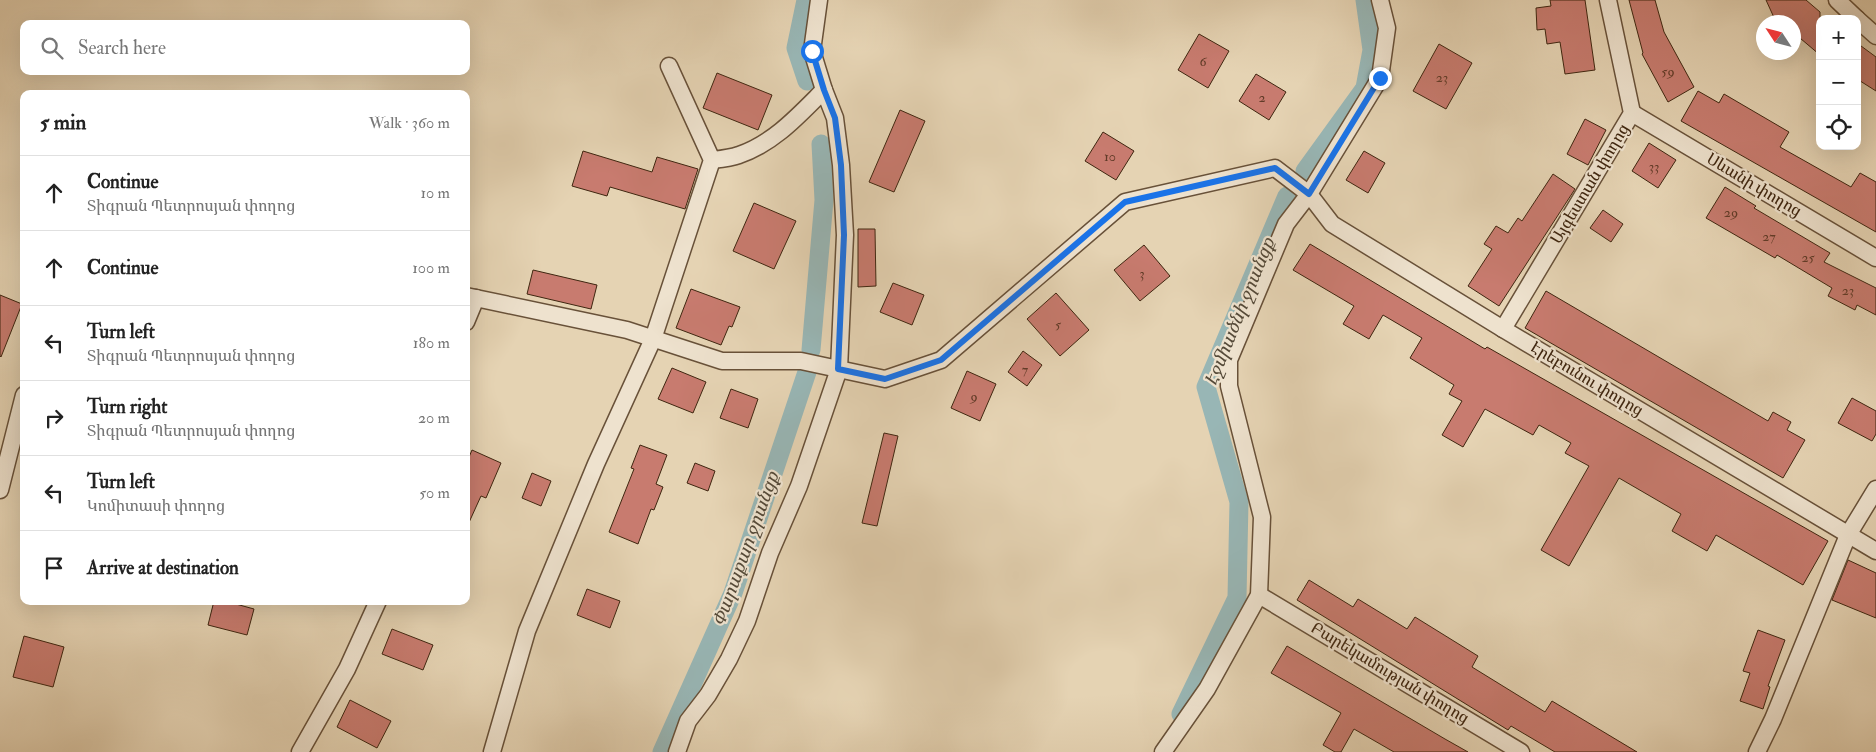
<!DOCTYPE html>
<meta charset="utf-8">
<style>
:root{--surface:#fff;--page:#f2f2f2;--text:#222;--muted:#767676;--line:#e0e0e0}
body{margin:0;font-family:"IM FELL Double Pica","Noto Serif Armenian",serif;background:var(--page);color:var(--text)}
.controls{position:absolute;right:15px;top:15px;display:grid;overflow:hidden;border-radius:10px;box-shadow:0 5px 20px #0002}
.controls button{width:45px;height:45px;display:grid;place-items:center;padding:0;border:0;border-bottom:1px solid var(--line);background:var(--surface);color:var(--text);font:25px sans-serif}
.compass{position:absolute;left:1756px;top:15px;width:45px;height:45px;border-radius:50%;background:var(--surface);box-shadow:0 5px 20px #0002;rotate:306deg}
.stop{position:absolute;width:15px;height:15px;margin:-11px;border:4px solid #1a73e8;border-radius:50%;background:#fff}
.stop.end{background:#1a73e8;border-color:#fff;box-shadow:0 1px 5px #0008}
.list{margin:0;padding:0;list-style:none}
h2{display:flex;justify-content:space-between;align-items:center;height:65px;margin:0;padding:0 20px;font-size:21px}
h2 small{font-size:16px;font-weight:400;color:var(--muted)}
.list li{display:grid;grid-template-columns:32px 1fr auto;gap:15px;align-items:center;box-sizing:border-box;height:75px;padding:0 20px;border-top:1px solid var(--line)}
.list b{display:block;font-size:19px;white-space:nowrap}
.list p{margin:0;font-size:16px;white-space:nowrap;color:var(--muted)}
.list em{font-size:16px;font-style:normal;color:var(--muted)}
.icon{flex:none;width:28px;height:28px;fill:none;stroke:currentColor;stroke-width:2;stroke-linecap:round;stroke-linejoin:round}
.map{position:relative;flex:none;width:1876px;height:752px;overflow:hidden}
.search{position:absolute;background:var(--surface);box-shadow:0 5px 20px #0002;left:20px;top:20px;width:450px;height:55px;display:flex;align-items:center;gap:12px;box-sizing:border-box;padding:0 18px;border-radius:10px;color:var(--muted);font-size:19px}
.panel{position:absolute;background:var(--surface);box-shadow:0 5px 20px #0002;left:20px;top:90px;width:450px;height:515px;border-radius:10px}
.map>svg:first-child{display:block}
</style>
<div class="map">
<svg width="1876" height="752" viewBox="0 0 1876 752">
<rect width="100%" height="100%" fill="#e5d3b3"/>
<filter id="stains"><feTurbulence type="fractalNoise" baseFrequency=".004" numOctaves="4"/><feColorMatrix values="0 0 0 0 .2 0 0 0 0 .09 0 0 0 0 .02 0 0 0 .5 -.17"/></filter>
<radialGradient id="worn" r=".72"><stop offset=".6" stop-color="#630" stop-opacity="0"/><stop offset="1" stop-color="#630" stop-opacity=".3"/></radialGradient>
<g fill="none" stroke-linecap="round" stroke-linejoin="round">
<g stroke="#98b6b5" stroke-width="19">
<polyline points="806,0 796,48 807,81"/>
<polyline points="1305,171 1365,88 1372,50 1365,0"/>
<polyline points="811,350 824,200 821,144"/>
<polyline points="1181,714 1237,598 1239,502 1206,387 1287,196"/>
<polyline points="662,752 733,593 808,369"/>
</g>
</g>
<g fill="#c87b6f" stroke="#3f2610">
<polygon points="1550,0 1585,0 1595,70 1565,74 1560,42 1547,44 1545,29 1537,30 1536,8 1551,6"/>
<polygon points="1629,0 1655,0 1664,32 1694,87 1668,102 1642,54 1643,53"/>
<polygon points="1766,0 1806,0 1820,12 1820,55 1794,33 1794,22 1776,22"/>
<polygon points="1199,34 1229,51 1208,88 1178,70"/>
<polygon points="1857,43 1876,57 1876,91 1857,79"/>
<polygon points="1439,44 1472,63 1446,109 1413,91"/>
<polygon points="717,73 772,95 758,130 703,108"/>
<polygon points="1256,74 1286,92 1269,120 1239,101"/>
<polygon points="1698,91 1719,103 1724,94 1789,132 1780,147 1851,187 1860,173 1876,182 1876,232 1681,121"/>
<polygon points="900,110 925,121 894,192 869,182"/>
<polygon points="1585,119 1606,130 1588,165 1567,154"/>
<polygon points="1103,132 1134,151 1116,180 1085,161"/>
<polygon points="1649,143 1676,160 1658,188 1632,171"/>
<polygon points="583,151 652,172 657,157 698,169 685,209 610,187 607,196 572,186"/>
<polygon points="1364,151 1385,163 1368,193 1346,180"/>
<polygon points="1553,174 1575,189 1499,306 1468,286 1492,249 1484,244 1496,226 1508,233 1518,218 1522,221"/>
<polygon points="1725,187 1756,206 1754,208 1830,253 1824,262 1876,288 1876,315 1857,305 1855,310 1828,296 1832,288 1777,255 1775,258 1706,218"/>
<polygon points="754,203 796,221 774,269 733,251"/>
<polygon points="1603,210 1623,224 1611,242 1590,228"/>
<polygon points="858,229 875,229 876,286 858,287"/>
<polygon points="1310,244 1485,349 1487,347 1828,541 1803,585 1716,535 1707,551 1672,531 1681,514 1619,478 1569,566 1541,550 1589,466 1565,453 1571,443 1539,425 1533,435 1485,409 1463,447 1442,435 1462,401 1449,394 1454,385 1410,358 1422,338 1383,315 1369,339 1343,324 1354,306 1293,270"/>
<polygon points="1144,245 1170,276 1140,301 1114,270"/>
<polygon points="533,270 597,285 591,309 527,294"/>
<polygon points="893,283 924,295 912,325 880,312"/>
<polygon points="691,289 740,307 732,327 729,326 721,345 676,328"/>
<polygon points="1546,291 1768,421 1773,412 1791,422 1787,430 1805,440 1783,478 1525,328"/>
<polygon points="1056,293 1089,330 1060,356 1027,319"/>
<polygon points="0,295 22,304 1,357 0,356"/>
<polygon points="1023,351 1042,365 1027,386 1008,372"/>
<polygon points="672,368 706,382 693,413 658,399"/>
<polygon points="967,371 996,384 980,421 951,408"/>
<polygon points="731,389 758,399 748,428 720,418"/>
<polygon points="1852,398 1876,411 1876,434 1872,441 1838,423"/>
<polygon points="884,433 898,436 877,526 862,523"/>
<polygon points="640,445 667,455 656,484 663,487 654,510 651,509 638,544 609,532 634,469 631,468"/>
<polygon points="472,450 501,463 486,498 481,496 466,529 466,464"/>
<polygon points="695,463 715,471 708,491 687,483"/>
<polygon points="532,473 551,481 541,506 522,498"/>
<polygon points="1848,560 1876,573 1876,618 1832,600"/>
<polygon points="1309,580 1353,607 1358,599 1407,629 1415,617 1478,656 1472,667 1545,712 1552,701 1637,752 1555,752 1511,726 1508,730 1297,600"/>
<polygon points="587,589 620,601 610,628 577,615"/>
<polygon points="214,601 225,601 254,609 247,635 208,625"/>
<polygon points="392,629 433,645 423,670 382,654"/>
<polygon points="1758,630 1785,640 1768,686 1770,687 1763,709 1740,701 1750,673 1743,671"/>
<polygon points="24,636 64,647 53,687 13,677"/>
<polygon points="1287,646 1445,739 1468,752 1394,752 1354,729 1341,752 1335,752 1323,745 1341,713 1271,673"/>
<polygon points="350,700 391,721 377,748 337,727"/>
</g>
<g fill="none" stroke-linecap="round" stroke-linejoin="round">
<g stroke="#685139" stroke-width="19">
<g id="minor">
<polyline points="1837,0 1857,19"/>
<polyline points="1857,19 1876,36"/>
<polyline points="1632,113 1876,258"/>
<path d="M712 160C721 159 731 158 739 155 774 143 799 115 824 90"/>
<polyline points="466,296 627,330 722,361 801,361 885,379 941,360 1125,202 1275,168 1309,194 1332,224 1503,329 1876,551"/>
<polyline points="466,322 476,298"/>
<polyline points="1503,329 1632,113 1608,0"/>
<polyline points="0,490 24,395"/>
<polyline points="1259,595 1521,752"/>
<polyline points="300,752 347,669 378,601"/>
<polyline points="492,752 527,631 596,464 653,339 712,160 669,66"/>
<polyline points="677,752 688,721 708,695 729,659 747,621 770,553 799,486 839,369 845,235 841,165 835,118 824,90 812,51 819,0"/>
<polyline points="1163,752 1207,689 1259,595 1262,517 1229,386 1229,360 1286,224 1309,194 1380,78 1387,28 1380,0"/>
<polyline points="1757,752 1773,719 1848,535 1876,489"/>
</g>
</g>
<use href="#minor" stroke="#eee2ce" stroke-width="16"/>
</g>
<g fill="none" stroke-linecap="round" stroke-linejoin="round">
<polyline stroke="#1a73e8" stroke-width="6" points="812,51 824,90 835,118 841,165 844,235 838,369 885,379 941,360 1125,202 1275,168 1309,194 1380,78"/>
</g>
<g text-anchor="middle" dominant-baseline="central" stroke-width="4.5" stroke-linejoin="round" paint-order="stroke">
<g font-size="14" fill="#613b28">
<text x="1203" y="61">6</text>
<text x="1668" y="71">59</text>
<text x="1442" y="77">23</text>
<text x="1262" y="97">2</text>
<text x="1110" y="156">10</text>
<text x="1654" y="166">33</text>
<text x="1731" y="212">29</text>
<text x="1769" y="236">27</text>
<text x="1808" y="257">25</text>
<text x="1142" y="273">3</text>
<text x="1848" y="290">23</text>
<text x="1058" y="324">5</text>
<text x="1025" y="369">7</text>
<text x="974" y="396">9</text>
</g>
<g font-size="16" fill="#3f2610" stroke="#eee2ce">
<text transform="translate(1590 184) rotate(-59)">Այգեստան փողոց</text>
<text transform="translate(1754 185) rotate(31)">Սևանի փողոց</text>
<text transform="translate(1587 379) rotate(31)">Էրեբունու փողոց</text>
<text transform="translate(1390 673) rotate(31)">Բարեկամության փողոց</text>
</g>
<g font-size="18" font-style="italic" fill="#554a39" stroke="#eee2ce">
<text transform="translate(1240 312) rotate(-68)">Էջմիածնի ջրանցք</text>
<text transform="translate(746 549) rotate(-70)">Փարաքար ջրանցք</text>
</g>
</g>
<rect width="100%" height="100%" filter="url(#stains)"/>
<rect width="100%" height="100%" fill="url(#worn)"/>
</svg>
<div class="controls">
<button>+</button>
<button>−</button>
<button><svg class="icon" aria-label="locate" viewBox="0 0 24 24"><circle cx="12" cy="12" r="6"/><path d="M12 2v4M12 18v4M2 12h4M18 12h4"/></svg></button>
</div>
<svg class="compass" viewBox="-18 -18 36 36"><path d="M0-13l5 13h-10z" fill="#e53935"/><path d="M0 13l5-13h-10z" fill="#767676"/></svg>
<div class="stop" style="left:812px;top:51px"></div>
<div class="stop end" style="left:1380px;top:78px"></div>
<div class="search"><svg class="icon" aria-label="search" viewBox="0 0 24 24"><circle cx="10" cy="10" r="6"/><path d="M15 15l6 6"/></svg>Search here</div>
<section class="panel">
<h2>5 min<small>Walk · 360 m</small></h2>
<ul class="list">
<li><svg class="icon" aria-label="ahead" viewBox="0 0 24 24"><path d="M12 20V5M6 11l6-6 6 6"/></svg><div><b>Continue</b><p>Տիգրան Պետրոսյան փողոց</p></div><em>10 m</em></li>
<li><svg class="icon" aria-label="ahead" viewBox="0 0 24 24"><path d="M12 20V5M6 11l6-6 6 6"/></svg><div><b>Continue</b></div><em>100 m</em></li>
<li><svg class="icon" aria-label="left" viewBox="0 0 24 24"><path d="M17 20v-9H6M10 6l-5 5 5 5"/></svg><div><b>Turn left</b><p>Տիգրան Պետրոսյան փողոց</p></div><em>180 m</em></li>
<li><svg class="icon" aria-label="right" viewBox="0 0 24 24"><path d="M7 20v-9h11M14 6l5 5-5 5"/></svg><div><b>Turn right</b><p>Տիգրան Պետրոսյան փողոց</p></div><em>20 m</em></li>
<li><svg class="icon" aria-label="left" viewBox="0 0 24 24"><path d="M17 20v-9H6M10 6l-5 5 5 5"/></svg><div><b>Turn left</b><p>Կոմիտասի փողոց</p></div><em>50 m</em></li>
<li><svg class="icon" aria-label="arrive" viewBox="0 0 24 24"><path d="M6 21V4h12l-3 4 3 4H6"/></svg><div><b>Arrive at destination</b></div></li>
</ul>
</section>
</div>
